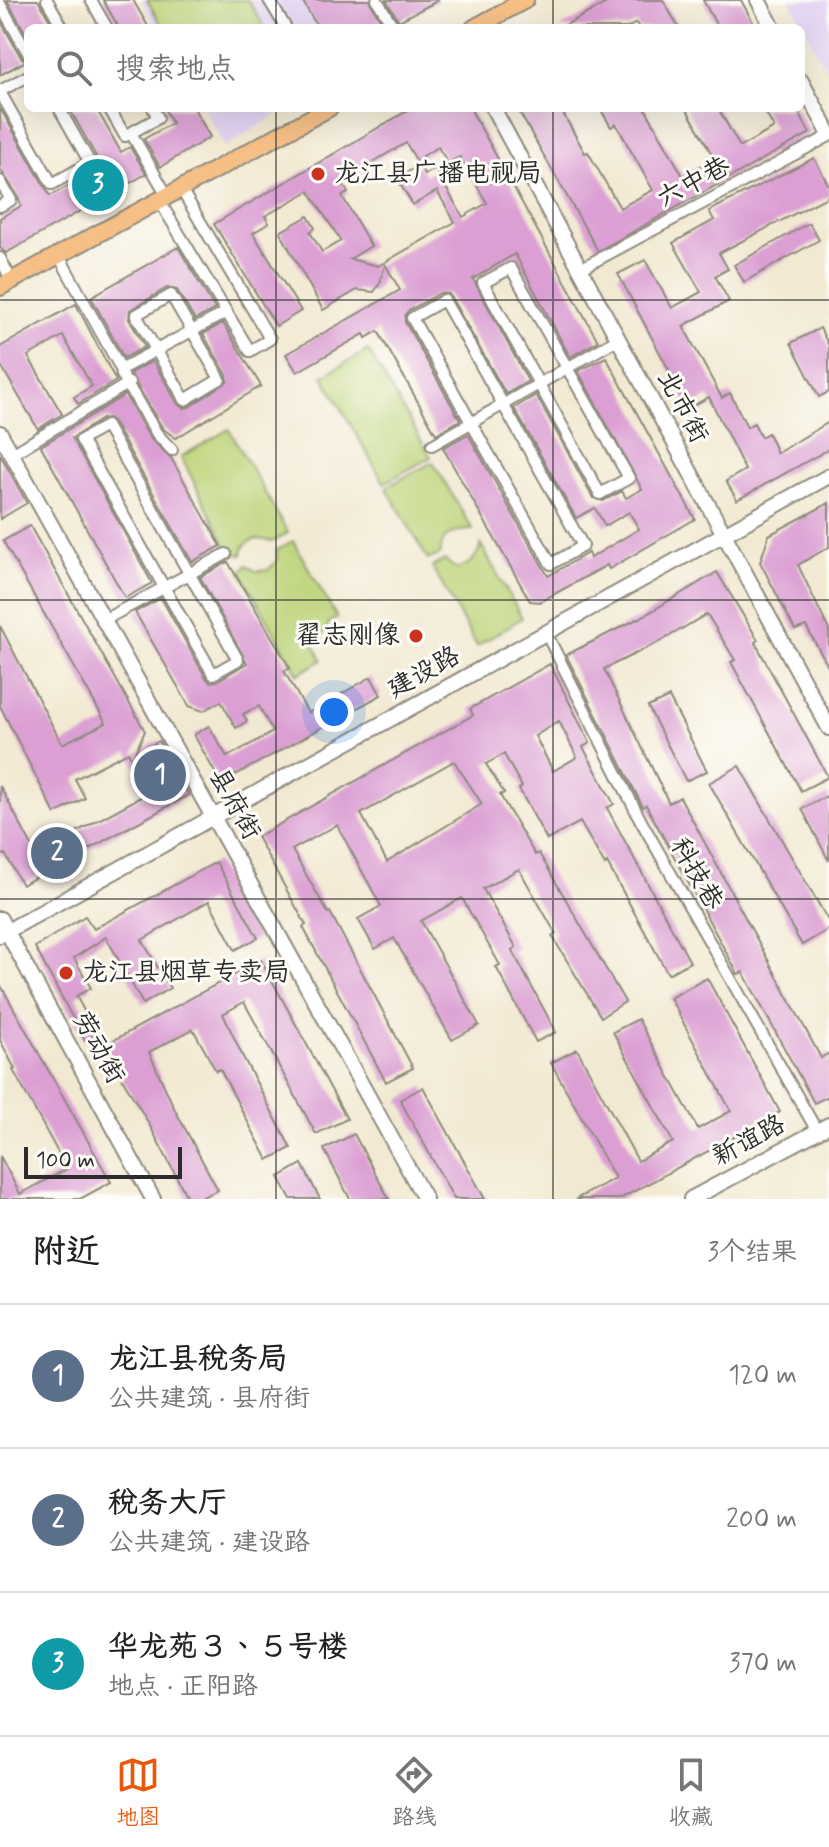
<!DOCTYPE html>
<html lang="zh">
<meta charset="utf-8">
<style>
:root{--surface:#fff;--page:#f6f6f6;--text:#222;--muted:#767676;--line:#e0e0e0;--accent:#ea580c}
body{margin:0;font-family:Mynerve,"LXGW WenKai TC",sans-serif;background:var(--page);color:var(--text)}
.scale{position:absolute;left:24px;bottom:20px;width:158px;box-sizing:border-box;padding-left:8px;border:4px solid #2b2b2b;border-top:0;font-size:22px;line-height:28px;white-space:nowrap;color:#2b2b2b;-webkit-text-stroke:6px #fdfcf7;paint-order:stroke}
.you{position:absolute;left:334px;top:712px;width:28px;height:28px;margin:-20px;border:6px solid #fff;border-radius:50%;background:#1a73e8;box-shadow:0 0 0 12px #1a73e833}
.badge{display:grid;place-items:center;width:52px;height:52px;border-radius:50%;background:var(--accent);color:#fff;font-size:26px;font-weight:700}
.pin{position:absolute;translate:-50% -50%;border:4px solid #fff;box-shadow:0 2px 8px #0006}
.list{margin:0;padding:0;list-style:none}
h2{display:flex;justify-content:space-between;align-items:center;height:104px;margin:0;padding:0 32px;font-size:34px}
h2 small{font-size:26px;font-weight:400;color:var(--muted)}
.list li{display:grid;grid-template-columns:52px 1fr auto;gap:24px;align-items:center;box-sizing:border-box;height:144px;padding:0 32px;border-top:2px solid var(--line)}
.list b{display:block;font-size:30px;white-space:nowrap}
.list p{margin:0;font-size:26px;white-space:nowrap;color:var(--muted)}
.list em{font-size:26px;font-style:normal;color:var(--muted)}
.icon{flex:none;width:44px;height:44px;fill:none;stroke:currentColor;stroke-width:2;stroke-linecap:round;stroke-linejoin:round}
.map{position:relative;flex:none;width:829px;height:1199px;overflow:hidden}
.search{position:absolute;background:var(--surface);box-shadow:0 8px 32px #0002;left:24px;right:24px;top:24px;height:88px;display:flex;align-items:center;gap:20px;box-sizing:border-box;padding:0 28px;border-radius:12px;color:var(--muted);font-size:30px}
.sheet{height:536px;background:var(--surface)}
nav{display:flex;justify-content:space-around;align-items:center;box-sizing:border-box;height:112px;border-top:2px solid var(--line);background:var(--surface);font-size:22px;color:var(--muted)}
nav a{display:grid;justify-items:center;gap:4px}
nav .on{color:var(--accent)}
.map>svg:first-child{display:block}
</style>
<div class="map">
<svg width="829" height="1199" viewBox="0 0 829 1199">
<rect width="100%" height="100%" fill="#fdfcf7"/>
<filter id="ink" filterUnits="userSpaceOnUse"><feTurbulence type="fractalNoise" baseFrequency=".0125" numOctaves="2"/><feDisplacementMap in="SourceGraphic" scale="16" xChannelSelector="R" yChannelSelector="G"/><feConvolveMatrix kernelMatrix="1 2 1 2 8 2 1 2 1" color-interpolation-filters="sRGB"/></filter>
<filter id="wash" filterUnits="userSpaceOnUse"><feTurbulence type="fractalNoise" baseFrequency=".006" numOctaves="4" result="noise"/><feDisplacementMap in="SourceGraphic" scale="32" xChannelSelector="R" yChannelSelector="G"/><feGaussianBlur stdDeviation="1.8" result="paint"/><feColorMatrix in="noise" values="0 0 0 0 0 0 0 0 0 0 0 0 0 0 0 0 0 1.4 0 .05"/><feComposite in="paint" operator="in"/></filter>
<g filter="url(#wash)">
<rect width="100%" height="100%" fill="#f2e9d2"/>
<g fill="#e3d3f2">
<polygon points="141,0 374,0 390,28 157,28"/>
<polygon points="790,0 829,0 829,75"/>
<polygon points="203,108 287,108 225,147"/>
</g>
<g fill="#bcd377" stroke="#747f51" stroke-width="2">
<polygon points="147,0 248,0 265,28 163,28"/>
<polygon points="368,350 431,457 384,483 323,376"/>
<path d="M229 429 288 533 272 542C259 537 243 538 242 555L231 554 181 457Z"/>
<path d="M433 462 473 530C456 530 439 534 441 554L428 560 386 487Z"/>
<polygon points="293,541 337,618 330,622 321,637 311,638 322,660 298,674 241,572 247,565 255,571 268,570 277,561 277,550"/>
<path d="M481 545 522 618 477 646 432 567 445 560 456 569C470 565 476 559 481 545Z"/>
</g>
<g id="blocks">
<g fill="#db9fd3" fill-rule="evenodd">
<polygon points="7,0 38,0 54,28 28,28 28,37"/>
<polygon points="103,0 133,0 149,28 119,28"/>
<polygon points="302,0 369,0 385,28 318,28"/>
<polygon points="386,0 439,0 399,21"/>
<polygon points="612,0 663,0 679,28 639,28 636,23 627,28 560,28"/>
<polygon points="703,0 741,0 756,28 718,28"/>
<polygon points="0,20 21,57 26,61 0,75"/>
<polygon points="0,108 50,196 102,167 69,108 96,108 121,152 130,147 146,174 6,253 0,248 0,218 21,206 18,196 0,169"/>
<polygon points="164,108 194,108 210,137 160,167 144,139 172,123"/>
<path d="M412 108H470L598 341 570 357 515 254 473 279 528 381 506 394 449 294 440 293 408 311 405 315V322L460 420 436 434 378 331 366 338 364 334 297 372 286 354 400 290 385 264 380 283 374 292 357 290 323 310 280 232 308 216 315 228 310 232 322 252 341 241 309 191 265 216 269 223 253 233 301 311 276 326 214 224ZM406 143 416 160 438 147 448 163 460 157 487 203 463 217 435 169 425 175 419 165 397 179 413 205 437 191 455 222 378 266 350 259 371 246 342 196 348 193 341 180Z"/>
<polygon points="517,108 560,108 585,153 588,152 620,208 653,190 616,124 611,127 600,108 645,108 683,176 714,158 686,108 718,108 740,147 774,128 763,108 796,108 810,133 598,251"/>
<polygon points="814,158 829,186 829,196 719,253 728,269 715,276 729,301 683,326 722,398 730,393 747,427 754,423 761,437 768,433 777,453 829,422 829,449 737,500 726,481 745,470 709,397 689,408 618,274 645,260 672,308 701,292 673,243 714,220 709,211"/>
<polygon points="809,223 819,240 744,282 734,265"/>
<polygon points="178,247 215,309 195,320 177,290 167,288 130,310 129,319 145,347 124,358 91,297"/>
<polygon points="76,304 116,381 78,404 74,397 92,386 63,336 28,356 62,414 38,429 0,364 0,347"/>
<polygon points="223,323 261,386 176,438 163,429 130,373 153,361 178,404 183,408 189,407 227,382 227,375 203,334"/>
<polygon points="820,328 829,346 829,392 819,397 791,343"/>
<polygon points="606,357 695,519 609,569 607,565 540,602 530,601 443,448 468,434 548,576 588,553 590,558 639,529 629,512 605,526 595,508 576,518 514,408 536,395 593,498 603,501 622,491 626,498 642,489 578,371"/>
<polygon points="125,395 150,438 171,458 221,546 192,562 113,422 108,418 102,419 72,438 152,583 125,598 41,446"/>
<polygon points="0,454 27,503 0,519"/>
<polygon points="829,503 829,547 798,565 829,630 829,668 806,626 795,630 760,562 769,535"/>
<polygon points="30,526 145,731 134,755 159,741 189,795 22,885 5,854 0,856 0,786 36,854 150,792 128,752 75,779 85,798 55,814 0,706 0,626 62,744 106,723 3,541"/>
<polygon points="228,562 290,668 284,671 308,713 371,677 381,695 221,783 194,735 209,726 227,757 273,732 259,706 243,714 247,721 236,728 221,701 203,711 189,706 135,612 161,598 206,678 210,682 217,681 247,663 200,577"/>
<polygon points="717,572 758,640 755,642 828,777 801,791 731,662 735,660 707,614 661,641 604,669 669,803 680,797 821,1058 829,1053 829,1096 814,1103 743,972 738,974 646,805 643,807 566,655 645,615"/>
<path d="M550 664 590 743 583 747 614 804 607 808 690 962 668 974 607 863 605 865 580 822 547 840 519 789 522 787 504 754 486 764 504 793 500 795 535 855 539 853 625 1002 601 1017 552 936 556 934 519 869 483 889 516 947 512 950 556 1032 536 1042 496 967 500 965 462 898 421 921 479 1025 452 1040 394 938 375 949 358 919 381 906 337 825 292 850 328 913 330 912 413 1068 386 1082 303 927 306 925 257 837 473 715 470 709ZM559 721 577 757 553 771 535 736ZM454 761 482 804 387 862 361 814Z"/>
<polygon points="669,697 707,771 686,781 648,707"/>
<polygon points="739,766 829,922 829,929 802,945 709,783"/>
<polygon points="829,795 829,861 802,809"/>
<polygon points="216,862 258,938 235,950 209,901 142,940 170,988 143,1004 106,937 74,958 91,988 76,996 97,1034 85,1041 35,947 85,916 94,929"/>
<polygon points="261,960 347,1119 316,1134 244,1002 223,1014 243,1057 291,1148 268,1160 220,1069 216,1071 193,1029 149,1052 175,1110 218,1190 198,1199 188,1199 149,1124 103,1046"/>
<polygon points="707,978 780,1112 620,1199 576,1199 615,1178 551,1063 577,1049 638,1161 673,1142 613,1032 638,1019 698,1129 731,1111 670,998"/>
<polygon points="0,984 111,1182 80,1199 0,1199 0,1156 20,1194 67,1169 13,1070 15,1069 0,1040"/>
<polygon points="423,1087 485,1199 454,1199 400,1100"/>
<polygon points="354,1134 389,1199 350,1199 324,1149"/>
<polygon points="302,1164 320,1199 291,1199 279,1177"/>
</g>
</g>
</g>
<g filter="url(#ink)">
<use href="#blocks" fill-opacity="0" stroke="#8e8a7e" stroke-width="2"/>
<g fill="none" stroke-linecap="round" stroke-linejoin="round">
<g stroke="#8e8a7e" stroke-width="14">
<g id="minor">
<polyline points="47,0 63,28"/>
<polyline points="91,0 107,28"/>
<polyline points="269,0 286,28"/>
<polyline points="377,0 394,28"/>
<polyline points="0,4 28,53"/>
<polyline points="0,91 28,76"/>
<polyline points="0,92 52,184 90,163 59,108"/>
<polyline points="109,108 125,136 158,118 153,108"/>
<polyline points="131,133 168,197"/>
<polyline points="0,181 11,200 0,206"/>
<polyline points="181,189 270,339 250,351 258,346"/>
<polyline points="160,202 250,351"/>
<polyline points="59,256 121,369 122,375 157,434 172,450"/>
<polyline points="0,258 12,281"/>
<polygon points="511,268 629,478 600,494 483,283"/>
<polyline points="580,269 829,136"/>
<polygon points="171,295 220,379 185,400 136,315"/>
<polygon points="444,300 583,546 551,564 412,318"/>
<polyline points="121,369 227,312"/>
<polygon points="106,426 238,660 213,674 81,440"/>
<polyline points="432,445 618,339"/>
<polyline points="12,454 129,383"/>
<polyline points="104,620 226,554"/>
<polyline points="546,633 641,821 817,1131"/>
</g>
</g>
<g stroke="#8e8a7e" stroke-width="18">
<g id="tertiary">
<polyline points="758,0 773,28"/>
<polyline points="801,81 829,133"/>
<polyline points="493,108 829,728"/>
<polyline points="0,433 425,1199"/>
<polyline points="0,919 153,1199"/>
<polyline points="0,935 829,476"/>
<polyline points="691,1199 829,1125"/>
</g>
</g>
<g stroke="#8e8a7e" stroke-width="20">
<g id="primary">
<polyline points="474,28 525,0"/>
<polyline points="0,287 329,108"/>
</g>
</g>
<use href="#minor" stroke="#fff" stroke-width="10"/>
<use href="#tertiary" stroke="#fff" stroke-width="14"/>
<use href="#primary" stroke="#f5bf86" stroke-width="16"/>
</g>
</g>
<path fill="none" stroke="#2b2b2b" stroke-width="2" stroke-opacity="0.55" d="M276 0V28M553 0V28M276 108V1199M553 108V1199M0 300H829M0 600H829M0 899H829"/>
<g fill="#c8321e" stroke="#fdfcf7" stroke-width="3">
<circle cx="318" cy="174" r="8"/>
<circle cx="416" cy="636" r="8"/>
<circle cx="66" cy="973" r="8"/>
</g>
<g text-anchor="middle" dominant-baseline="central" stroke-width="6" stroke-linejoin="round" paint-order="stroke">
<g font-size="26" fill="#2b2b2b" stroke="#fdfcf7" text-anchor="start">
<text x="334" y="174">龙江县广播电视局</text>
<text x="400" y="636" text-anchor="end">翟志刚像</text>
<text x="82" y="973">龙江县烟草专卖局</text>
</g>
<g font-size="26" fill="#2b2b2b" stroke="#fdfcf7">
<text transform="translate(694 183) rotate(-28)">六中巷</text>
<text transform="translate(682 407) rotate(62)">北市街</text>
<text transform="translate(424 673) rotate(-29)">建设路</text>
<text transform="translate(234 804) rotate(61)">县府街</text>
<text transform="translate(696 874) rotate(60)">科技巷</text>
<text transform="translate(98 1048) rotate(61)">劳动街</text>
<text transform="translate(749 1141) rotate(-28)">新谊路</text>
</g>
</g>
</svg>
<div class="scale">100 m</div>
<div class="you"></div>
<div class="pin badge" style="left:160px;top:775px;background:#5c6f8a">1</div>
<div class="pin badge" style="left:57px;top:853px;background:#5c6f8a">2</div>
<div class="pin badge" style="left:98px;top:185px;background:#0f9aa8">3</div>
<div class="search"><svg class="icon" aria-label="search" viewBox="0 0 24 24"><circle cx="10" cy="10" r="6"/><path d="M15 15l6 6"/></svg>搜索地点</div>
</div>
<section class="sheet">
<h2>附近<small>3个结果</small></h2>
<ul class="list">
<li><span class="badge" style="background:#5c6f8a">1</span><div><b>龙江县税务局</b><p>公共建筑 · 县府街</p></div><em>120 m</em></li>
<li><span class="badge" style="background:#5c6f8a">2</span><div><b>税务大厅</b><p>公共建筑 · 建设路</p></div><em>200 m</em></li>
<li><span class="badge" style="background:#0f9aa8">3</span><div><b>华龙苑３、５号楼</b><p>地点 · 正阳路</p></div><em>370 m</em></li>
</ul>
</section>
<nav>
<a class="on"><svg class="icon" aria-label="map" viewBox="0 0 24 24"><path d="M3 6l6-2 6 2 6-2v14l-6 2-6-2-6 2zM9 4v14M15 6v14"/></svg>地图</a>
<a><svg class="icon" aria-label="directions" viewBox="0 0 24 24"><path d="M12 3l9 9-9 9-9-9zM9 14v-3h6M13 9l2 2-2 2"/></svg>路线</a>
<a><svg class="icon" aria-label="saved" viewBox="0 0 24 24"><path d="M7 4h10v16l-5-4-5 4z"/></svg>收藏</a>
</nav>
